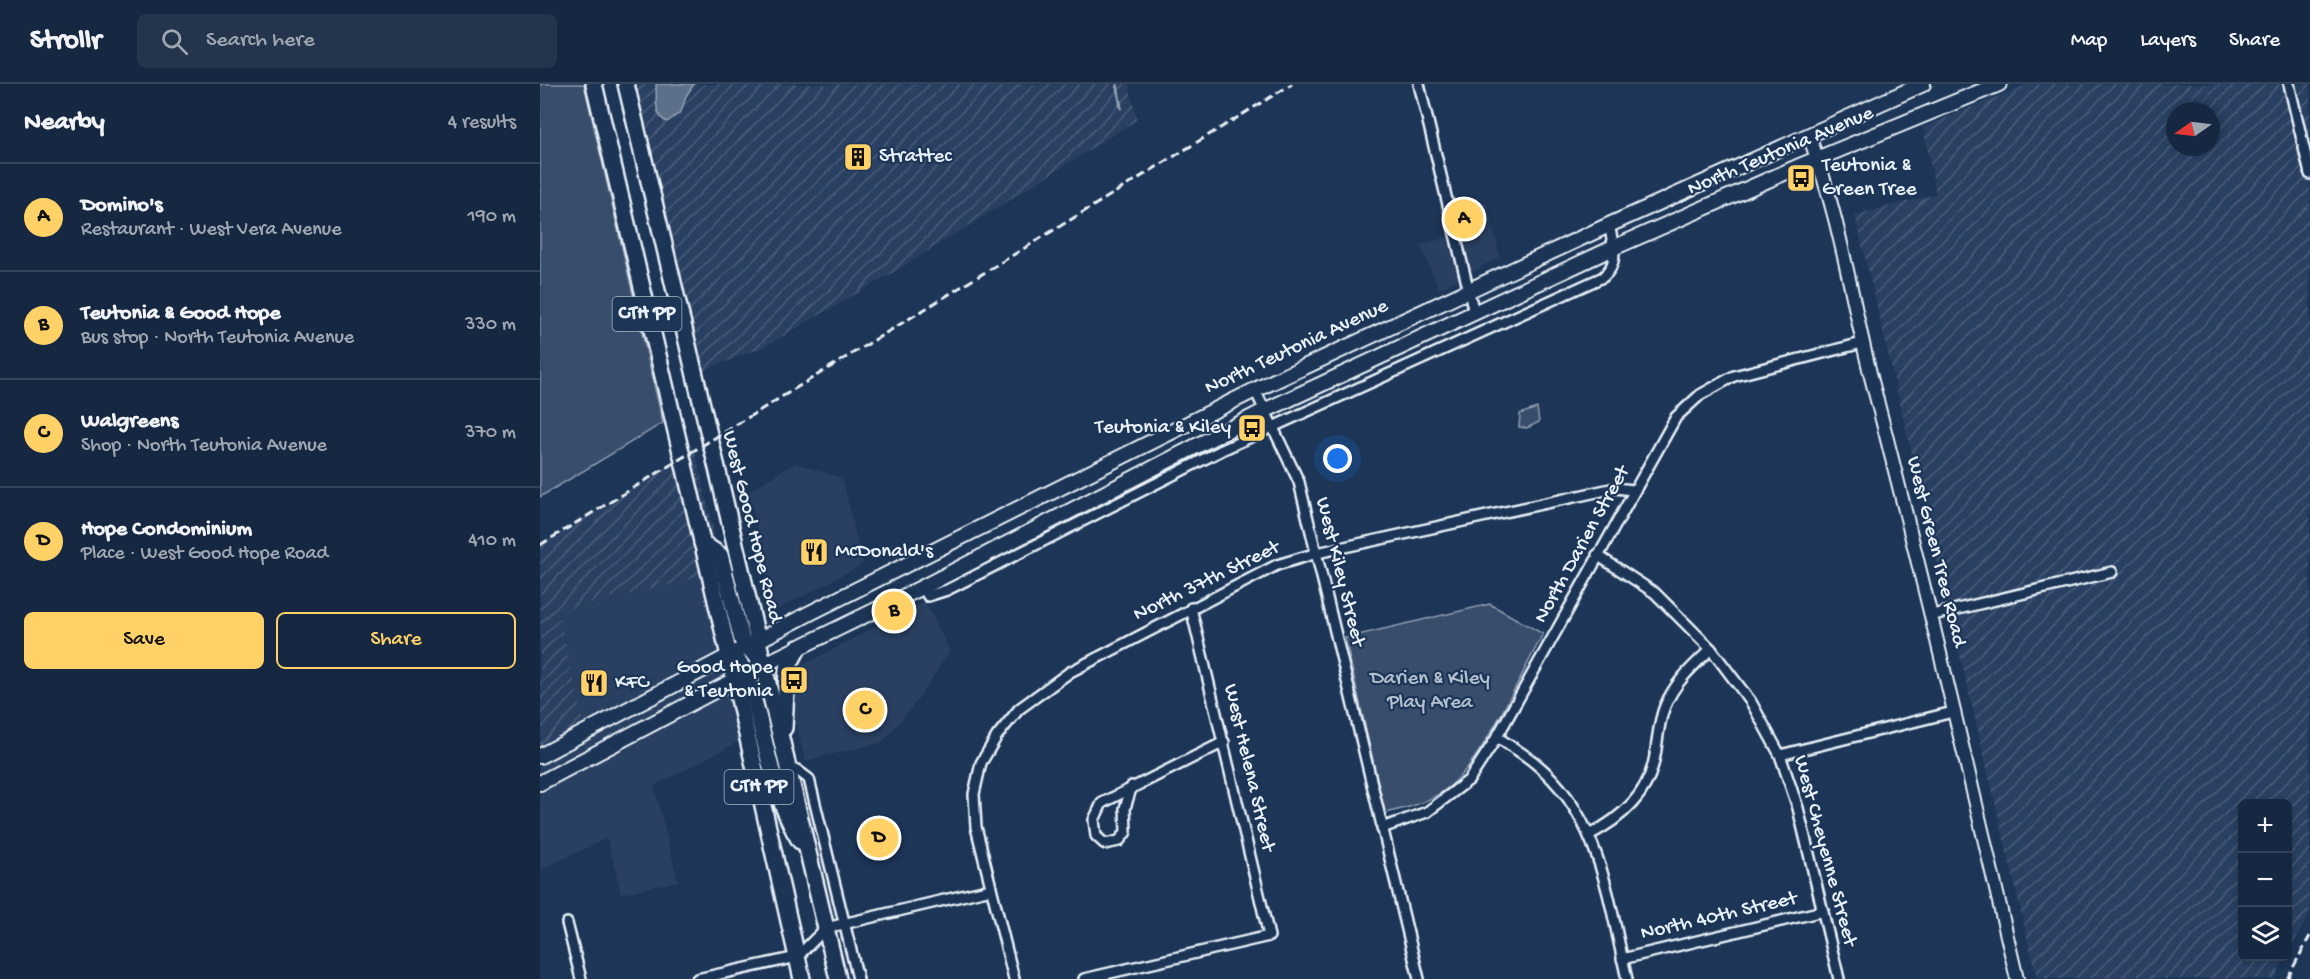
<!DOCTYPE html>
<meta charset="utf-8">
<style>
:root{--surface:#162841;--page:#23344c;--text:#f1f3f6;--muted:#9ea6b1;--line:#35445a;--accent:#ffd166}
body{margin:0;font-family:"Gochi Hand",sans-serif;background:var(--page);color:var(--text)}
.controls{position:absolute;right:18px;bottom:18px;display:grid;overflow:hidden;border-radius:9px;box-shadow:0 3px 9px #0003}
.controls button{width:54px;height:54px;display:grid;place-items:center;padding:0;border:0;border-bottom:2px solid var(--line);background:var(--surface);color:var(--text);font:30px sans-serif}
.compass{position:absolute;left:1626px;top:18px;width:54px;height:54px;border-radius:50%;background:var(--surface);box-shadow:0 3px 9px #0003;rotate:256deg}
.you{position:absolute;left:798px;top:375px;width:21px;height:21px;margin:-15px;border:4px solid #fff;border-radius:50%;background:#1a73e8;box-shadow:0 0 0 9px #1a73e833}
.badge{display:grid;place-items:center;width:39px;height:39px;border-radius:50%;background:var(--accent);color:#111;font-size:20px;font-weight:700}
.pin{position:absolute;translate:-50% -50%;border:3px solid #fff;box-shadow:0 2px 6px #0006}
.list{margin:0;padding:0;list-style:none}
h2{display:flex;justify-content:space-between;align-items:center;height:78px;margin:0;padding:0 24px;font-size:26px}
h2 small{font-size:20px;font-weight:400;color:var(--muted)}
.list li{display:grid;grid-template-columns:39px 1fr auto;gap:18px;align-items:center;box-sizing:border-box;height:108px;padding:0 24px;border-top:2px solid var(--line)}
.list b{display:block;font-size:22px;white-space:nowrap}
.list p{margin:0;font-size:20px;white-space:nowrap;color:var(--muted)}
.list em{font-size:20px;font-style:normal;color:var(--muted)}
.actions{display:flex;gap:12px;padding:18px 24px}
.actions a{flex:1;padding:14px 0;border:2px solid var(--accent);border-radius:9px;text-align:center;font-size:21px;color:var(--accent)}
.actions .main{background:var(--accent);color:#111}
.icon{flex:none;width:33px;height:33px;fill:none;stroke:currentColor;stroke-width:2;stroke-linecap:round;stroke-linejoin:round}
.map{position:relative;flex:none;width:1770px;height:895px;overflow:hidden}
header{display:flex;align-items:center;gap:36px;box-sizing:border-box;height:84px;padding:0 30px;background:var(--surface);border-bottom:2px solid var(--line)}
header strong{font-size:28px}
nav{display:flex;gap:33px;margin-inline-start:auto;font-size:21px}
.search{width:420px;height:54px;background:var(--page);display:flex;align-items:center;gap:15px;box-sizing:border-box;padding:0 21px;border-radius:9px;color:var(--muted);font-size:22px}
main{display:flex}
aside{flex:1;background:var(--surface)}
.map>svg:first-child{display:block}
</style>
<header>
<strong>Strollr</strong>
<div class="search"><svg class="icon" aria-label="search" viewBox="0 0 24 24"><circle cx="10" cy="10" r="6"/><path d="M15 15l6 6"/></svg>Search here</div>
<nav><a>Map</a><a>Layers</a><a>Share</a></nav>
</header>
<main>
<aside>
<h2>Nearby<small>4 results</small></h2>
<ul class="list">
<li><span class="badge">A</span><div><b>Domino's</b><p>Restaurant · West Vera Avenue</p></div><em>190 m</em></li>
<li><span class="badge">B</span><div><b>Teutonia &amp; Good Hope</b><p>Bus stop · North Teutonia Avenue</p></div><em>330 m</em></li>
<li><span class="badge">C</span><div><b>Walgreens</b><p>Shop · North Teutonia Avenue</p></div><em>370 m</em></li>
<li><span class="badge">D</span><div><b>Hope Condominium</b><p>Place · West Good Hope Road</p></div><em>410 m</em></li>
</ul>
<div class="actions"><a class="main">Save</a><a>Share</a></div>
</aside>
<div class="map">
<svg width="1770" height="895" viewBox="0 0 1770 895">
<defs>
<pattern id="industrial-furrows" width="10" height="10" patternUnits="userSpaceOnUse" patternTransform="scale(1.5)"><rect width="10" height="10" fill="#2a4162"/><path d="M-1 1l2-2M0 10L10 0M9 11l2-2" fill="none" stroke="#495d79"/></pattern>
</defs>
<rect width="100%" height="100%" fill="#1d3557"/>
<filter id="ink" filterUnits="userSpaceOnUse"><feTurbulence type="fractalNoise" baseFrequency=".0167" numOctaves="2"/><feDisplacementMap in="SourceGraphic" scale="12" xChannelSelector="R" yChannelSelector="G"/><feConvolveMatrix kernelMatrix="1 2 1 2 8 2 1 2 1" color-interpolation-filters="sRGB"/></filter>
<g filter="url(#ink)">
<g fill="#2a4162">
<polygon points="947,118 960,173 899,205 880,161 908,153 903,128"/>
<polygon points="255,379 302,394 323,480 235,527 209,407"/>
<polygon points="183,488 221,646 114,702 138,797 81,810 67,754 0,786 0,684 48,658 18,527"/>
<polygon points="385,517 410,567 376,618 343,658 265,677 255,634 257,584"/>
</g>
<g fill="url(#industrial-furrows)" fill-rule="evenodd">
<polygon points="86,0 589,0 597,36 356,187 224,263 153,290"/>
<path d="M1489 0H1770V829L1748 870V720H1702V872L1746 873 1734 895H1497L1315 131 1396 110 1383 43ZM1635 27H1671V63H1635Z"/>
<polygon points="155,366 183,488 18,527 48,658 0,684 0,461"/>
</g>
<g fill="#374d6c" stroke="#909fb2" stroke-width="1.5">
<polygon points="0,0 44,0 123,339 0,413"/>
<polygon points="997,324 999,338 987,344 979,343 980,330"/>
<path d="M950 520 1003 550C981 590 941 681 905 706 886 719 868 724 845 729L805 554Z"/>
</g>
<path fill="#5d7089" stroke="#95a4b5" stroke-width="1.5" d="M116 0H154L146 12 141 28 127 38C113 32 117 13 116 0Z"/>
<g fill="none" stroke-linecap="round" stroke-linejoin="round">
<polyline stroke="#95a4b5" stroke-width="3" points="577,0 581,24"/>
<g stroke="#e8f1f8" stroke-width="14">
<g id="minor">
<polyline points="879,0 934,229"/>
<polyline points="1749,0 1770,90"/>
<polyline points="715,306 759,398 879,895"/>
<polyline points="1057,471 1115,509 1171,565 1211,618 1240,671 1258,724 1299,895"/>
<path d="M383 503 388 512 407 506 682 366 1063 193C1080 179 1073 160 1069 141"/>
<polyline points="1393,531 1572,488"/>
<path d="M957 653C970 662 983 669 995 679 1061 732 1069 819 1087 895"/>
<polyline points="1240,671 1413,628"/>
<polyline points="218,699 257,686 269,695 318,895"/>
<polyline points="592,702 585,724 586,748 579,757 565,760 556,752 554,736 562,719 684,658"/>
<polyline points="842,744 887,728 929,696 957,653 1136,333 1160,311 1194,292 1322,259"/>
<path d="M1049 751C1078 736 1105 714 1113 681 1118 662 1117 641 1125 622 1135 598 1153 582 1171 565"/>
<polyline points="27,839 41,895"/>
<polyline points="1082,875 1283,827"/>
<polyline points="157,895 257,873 286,844 451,805"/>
<polyline points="474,895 436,743 434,710 441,679 457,652 479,625 530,588 737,481 777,469 1075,404 1093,406"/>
<polyline points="544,895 729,852 651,524"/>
</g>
</g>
<g stroke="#e8f1f8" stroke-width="16">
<path id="tertiary" d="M1269 52C1299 129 1311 213 1331 293 1383 493 1430 694 1477 895"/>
</g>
<g stroke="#e8f1f8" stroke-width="18">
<g id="secondary">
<polyline points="0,672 270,529 715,306 1069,141 1383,0"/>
<polyline points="0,699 223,581 383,503 724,327 1073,164 1262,81 1459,0"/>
</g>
</g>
<g stroke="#e8f1f8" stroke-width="20">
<g id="primary">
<polyline points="54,0 195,597 262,895"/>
<polyline points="86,0 298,895"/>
<polyline points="162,459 180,471 202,556 222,580"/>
<path d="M190 572 200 579 206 591C226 646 229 706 260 757"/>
<polyline points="244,644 247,585 258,564"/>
</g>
</g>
<use href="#minor" stroke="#1d3557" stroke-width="9"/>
<use href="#tertiary" stroke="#1d3557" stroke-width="12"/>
<use href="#secondary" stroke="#1d3557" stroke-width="14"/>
<use href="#primary" stroke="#1d3557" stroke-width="15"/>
<g stroke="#e8f1f8" stroke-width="3" stroke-dasharray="9 4.5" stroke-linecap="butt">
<polyline points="0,461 752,0"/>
<polyline points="1747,895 1770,852"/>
</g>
</g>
</g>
<defs>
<g id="building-square" transform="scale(1.5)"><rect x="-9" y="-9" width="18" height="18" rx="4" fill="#ffd166" stroke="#1d3557"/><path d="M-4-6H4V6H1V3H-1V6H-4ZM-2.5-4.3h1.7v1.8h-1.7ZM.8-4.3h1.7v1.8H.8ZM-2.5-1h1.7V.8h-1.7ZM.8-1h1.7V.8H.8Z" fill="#111"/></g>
<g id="bus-square" transform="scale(1.5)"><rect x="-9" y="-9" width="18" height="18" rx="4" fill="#ffd166" stroke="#1d3557"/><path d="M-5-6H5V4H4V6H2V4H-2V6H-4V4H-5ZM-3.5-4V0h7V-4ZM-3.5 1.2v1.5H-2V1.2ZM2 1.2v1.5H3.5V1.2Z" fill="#111"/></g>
<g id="restaurant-square" transform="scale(1.5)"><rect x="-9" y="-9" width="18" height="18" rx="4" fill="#ffd166" stroke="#1d3557"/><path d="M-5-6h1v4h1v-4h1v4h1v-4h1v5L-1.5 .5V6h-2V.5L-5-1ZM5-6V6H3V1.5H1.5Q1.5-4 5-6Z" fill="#111"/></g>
</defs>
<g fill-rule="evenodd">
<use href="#building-square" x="318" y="73"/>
<use href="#bus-square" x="1261" y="94"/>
<use href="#bus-square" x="712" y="344"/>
<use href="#restaurant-square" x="274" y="468"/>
<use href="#bus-square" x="254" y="596"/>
<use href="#restaurant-square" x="54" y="599"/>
</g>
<g text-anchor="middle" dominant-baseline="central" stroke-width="4.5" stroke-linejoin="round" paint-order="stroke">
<g fill="#1d3557" stroke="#abb9c8" stroke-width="1.5">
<rect x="72.5" y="213" width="69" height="34" rx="4.5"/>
<rect x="184.5" y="686" width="69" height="34" rx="4.5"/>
</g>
<g font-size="20" font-weight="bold" fill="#e8f1f8">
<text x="107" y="230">CTH PP</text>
<text x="219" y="703">CTH PP</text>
</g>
<g font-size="21" fill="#e8f1f8" stroke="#1d3557">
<text transform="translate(1241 68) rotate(-23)">North Teutonia Avenue</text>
<text transform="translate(757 264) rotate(-25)">North Teutonia Avenue</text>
<text transform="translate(211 443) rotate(76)">West Good Hope Road</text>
<text transform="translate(1043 461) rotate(-61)">North Darien Street</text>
<text transform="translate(1395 468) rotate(76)">West Green Tree Road</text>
<text transform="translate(799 488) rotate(76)">West Kiley Street</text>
<text transform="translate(667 498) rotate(-26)">North 37th Street</text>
<text transform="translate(708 684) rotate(77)">West Helena Street</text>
<text transform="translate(1284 767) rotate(75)">West Cheyenne Street</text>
<text transform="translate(1179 833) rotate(-13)">North 40th Street</text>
</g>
<g font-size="21" fill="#e8f1f8" stroke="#1d3557" text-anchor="start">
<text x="339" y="73">Strattec</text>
<text x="1282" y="82">Teutonia &amp;<tspan x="1282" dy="24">Green Tree</tspan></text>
<text x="691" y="344" text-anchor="end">Teutonia &amp; Kiley</text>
<text x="295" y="468">McDonald's</text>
<text x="233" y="584" text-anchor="end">Good Hope<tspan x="233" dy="24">&amp; Teutonia</tspan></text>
<text x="75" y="599">KFC</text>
</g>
<g font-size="21" fill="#b3c0ce" stroke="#1d3557">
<text x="890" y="595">Darien &amp; Kiley<tspan x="890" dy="24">Play Area</tspan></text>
</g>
</g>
</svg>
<div class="controls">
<button>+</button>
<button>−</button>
<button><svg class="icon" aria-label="layers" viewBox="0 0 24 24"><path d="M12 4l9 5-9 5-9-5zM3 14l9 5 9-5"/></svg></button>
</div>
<svg class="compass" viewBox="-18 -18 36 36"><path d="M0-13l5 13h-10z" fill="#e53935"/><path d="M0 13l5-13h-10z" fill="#9ea6b1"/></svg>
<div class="you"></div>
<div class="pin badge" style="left:924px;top:135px">A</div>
<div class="pin badge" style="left:354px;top:527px">B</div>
<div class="pin badge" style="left:325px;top:626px">C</div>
<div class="pin badge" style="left:339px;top:754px">D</div>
</div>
</main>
